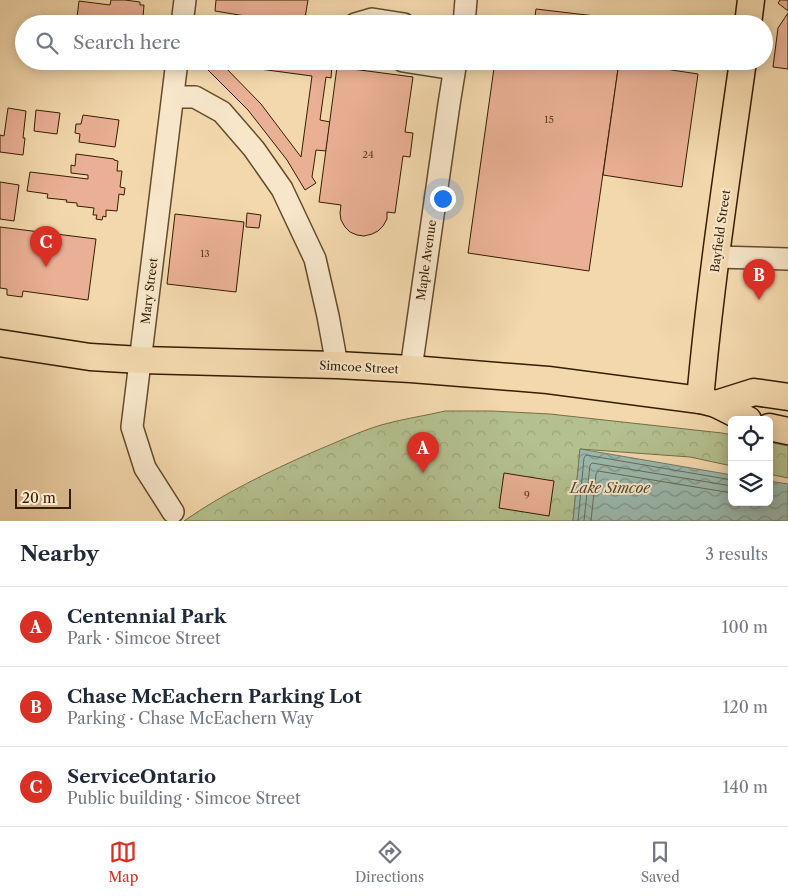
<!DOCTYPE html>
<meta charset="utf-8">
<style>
:root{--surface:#fff;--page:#f6f6f7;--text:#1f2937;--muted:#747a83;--line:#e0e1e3;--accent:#d93025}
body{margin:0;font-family:"Libre Caslon Text",serif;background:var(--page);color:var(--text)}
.controls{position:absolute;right:15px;bottom:15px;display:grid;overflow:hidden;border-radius:8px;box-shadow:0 2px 12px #0003}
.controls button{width:45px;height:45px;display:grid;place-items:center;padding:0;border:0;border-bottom:1px solid var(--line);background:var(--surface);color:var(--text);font:25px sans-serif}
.scale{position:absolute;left:15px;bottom:12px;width:56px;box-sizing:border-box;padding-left:5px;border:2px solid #351e00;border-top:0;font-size:14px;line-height:18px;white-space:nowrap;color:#351e00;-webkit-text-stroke:4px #f7e6ca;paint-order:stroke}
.you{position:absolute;left:442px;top:198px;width:18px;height:18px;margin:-12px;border:4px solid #fff;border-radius:50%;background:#1a73e8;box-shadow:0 0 0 8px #1a73e833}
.badge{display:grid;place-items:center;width:32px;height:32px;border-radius:50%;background:var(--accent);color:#fff;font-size:16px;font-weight:700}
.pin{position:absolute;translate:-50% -41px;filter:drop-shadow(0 1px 2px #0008)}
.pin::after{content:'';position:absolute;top:26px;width:18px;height:15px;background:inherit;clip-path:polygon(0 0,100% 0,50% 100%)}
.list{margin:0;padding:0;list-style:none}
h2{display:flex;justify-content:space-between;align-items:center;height:65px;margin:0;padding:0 20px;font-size:21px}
h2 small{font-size:16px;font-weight:400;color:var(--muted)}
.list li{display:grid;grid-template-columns:32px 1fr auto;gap:15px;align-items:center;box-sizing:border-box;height:80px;padding:0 20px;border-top:1px solid var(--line)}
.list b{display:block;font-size:19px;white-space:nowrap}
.list p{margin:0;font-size:16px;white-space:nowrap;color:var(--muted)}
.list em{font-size:16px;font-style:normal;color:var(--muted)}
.icon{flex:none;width:28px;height:28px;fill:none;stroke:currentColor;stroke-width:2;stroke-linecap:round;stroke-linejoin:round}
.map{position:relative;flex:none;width:788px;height:521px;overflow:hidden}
.search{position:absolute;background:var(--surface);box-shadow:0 2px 12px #0003;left:15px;right:15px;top:15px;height:55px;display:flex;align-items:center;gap:12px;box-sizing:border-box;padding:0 18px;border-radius:28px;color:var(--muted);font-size:19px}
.sheet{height:305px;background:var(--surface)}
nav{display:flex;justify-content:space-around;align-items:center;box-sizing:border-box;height:70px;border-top:1px solid var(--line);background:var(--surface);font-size:14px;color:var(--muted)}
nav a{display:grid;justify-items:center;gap:2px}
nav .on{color:var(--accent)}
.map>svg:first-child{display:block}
</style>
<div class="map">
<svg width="788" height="521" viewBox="0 0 788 521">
<defs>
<pattern id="forest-crowns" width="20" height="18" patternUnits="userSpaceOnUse" patternTransform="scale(1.25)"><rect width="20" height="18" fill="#b4c08f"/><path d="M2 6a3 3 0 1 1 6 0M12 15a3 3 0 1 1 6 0" fill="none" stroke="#9ba57a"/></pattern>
<pattern id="water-waves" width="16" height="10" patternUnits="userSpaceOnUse" patternTransform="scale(1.25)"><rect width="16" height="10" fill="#9bb9ae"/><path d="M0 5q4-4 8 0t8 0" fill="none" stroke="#7f968b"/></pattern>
</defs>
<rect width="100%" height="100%" fill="#f3d8ad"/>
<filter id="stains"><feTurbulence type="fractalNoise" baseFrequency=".004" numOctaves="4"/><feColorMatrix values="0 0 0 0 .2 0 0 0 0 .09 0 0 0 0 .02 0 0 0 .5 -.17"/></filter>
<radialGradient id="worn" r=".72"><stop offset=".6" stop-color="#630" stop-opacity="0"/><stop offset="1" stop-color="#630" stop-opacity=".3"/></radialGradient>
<g fill="url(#forest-crowns)" stroke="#746f48">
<path d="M445 411H492L550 414 722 433 732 435V466L690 457 580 449 573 521H184C224 493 268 472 313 452 335 443 358 432 381 425 402 419 424 416 445 411Z"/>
<polygon points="769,442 788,446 788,478 769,474"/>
</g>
<polygon fill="url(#water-waves)" stroke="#727b68" points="580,449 732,475 732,502 769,502 769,481 788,484 788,521 573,521"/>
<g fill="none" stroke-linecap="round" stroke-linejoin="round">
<g stroke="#686c57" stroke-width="1">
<polyline points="578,521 584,458 586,455 732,480"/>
<polyline points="584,521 590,465 592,463 732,486"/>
<polyline points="591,521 596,474 598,471 732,493"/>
</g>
</g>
<g fill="#eab095" stroke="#351e00" fill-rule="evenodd">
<polygon points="111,0 125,0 140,2 140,5 144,5 143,17 139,16 138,24 96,24 96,20 77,17 79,1 110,5"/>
<polygon points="216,0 308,0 304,24 294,24 215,11"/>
<polygon points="780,0 788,0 788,11 778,3"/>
<polygon points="536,9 663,24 534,24"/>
<polygon points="788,13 788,69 773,67 778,28"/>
<path d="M208 61H305L332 65 331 78 326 77 320 120 330 122 326 151 316 150 312 177 316 183 305 190 287 160 248 110 205 67ZM222 64 312 76 301 157 261 104Z"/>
<polygon points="495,61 612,61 619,62 589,271 468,253"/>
<polygon points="649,61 714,61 713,69"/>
<polygon points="619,62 698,74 682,187 603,175"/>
<polygon points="337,67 413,77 405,132 413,133 410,157 403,156 395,213 387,212 387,219 383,226 378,231 372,234 364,236 357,235 350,232 345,227 341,220 340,213 341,205 319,202"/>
<polygon points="8,108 26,111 23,138 25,138 23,155 0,152 0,135 4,136"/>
<polygon points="36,110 60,113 57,134 34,131"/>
<polygon points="83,115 119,120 115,147 79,142 80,134 75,133 76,124 81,124"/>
<polygon points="76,154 114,159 114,160 118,161 117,171 122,171 120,187 125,188 124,195 119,194 117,211 106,210 106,217 103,216 102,220 96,219 97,215 93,215 94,208 77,206 77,203 66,202 67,200 47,198 48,194 27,191 30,172 88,179 88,175 71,173 71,165 75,166"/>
<polygon points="0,182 19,185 14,221 0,219"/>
<polygon points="247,213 261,215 259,228 246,227"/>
<polygon points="175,214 244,222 236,292 167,284"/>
<polygon points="0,227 96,239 88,300 23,291 22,297 7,295 7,289 0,288"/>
<polygon points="504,473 554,481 549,516 499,508"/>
</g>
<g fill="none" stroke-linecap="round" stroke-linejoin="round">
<g stroke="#644c2b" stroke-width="24">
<g id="minor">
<polyline points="182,24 185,0"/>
<polyline points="355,24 372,19 404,24"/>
<polyline points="464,24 466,0"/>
<polyline points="403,61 454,69"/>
<polyline points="173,97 195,97 222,112 254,149 282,189 315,259 328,316 337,365"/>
<polyline points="716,257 788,259"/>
<polyline points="411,369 449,104 456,61"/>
<polyline points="173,512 145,468 132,427 177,61"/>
</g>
</g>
<g stroke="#351e00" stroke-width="29">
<g id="major">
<polyline points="748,24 751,0"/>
<polyline points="0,343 90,357 141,360 337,365 411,369 548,380 700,400 716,404 748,420"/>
<path d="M700 400C710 287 727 174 743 61"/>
<polyline points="716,404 754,392 788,397"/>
<polyline points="769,427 788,431"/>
</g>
</g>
<use href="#minor" stroke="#f7e6ca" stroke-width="21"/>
<use href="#major" stroke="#f3d8ad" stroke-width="26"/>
</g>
<g text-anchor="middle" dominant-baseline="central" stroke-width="4" stroke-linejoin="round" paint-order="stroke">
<g font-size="10" fill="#624225">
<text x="549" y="119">15</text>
<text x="368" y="154">24</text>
<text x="205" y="253">13</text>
<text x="527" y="494">9</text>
</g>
<g font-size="12" fill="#351e00" stroke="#f7e6ca">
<text transform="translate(720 231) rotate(-82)">Bayfield Street</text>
<text transform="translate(426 260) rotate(-82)">Maple Avenue</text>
<text transform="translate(149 291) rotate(-83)">Mary Street</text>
<text transform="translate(359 367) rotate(3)">Simcoe Street</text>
</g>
<g font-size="14" font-style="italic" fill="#544c34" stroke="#f7e6ca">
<text x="610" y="488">Lake Simcoe</text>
</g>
</g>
<rect width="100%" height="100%" filter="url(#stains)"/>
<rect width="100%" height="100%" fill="url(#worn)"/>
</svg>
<div class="controls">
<button><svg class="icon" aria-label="locate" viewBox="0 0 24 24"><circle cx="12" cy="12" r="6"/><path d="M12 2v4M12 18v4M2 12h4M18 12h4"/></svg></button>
<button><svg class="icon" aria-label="layers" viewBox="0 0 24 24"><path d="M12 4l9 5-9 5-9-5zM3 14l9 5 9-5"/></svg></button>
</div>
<div class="scale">20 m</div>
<div class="you"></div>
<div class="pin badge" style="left:423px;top:473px">A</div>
<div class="pin badge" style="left:759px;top:300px">B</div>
<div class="pin badge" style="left:46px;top:267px">C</div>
<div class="search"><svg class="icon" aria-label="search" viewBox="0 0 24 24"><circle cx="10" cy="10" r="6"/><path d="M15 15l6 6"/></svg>Search here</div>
</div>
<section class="sheet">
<h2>Nearby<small>3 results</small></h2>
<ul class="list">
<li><span class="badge">A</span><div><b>Centennial Park</b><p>Park · Simcoe Street</p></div><em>100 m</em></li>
<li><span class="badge">B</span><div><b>Chase McEachern Parking Lot</b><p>Parking · Chase McEachern Way</p></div><em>120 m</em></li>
<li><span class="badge">C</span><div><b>ServiceOntario</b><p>Public building · Simcoe Street</p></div><em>140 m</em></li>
</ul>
</section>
<nav>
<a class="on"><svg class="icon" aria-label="map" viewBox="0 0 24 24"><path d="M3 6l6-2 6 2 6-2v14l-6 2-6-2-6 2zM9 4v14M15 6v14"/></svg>Map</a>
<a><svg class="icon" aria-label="directions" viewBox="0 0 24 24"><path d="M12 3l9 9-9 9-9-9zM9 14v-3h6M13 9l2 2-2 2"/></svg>Directions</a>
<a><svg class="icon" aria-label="saved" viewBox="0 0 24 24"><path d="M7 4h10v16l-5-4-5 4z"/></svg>Saved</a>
</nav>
